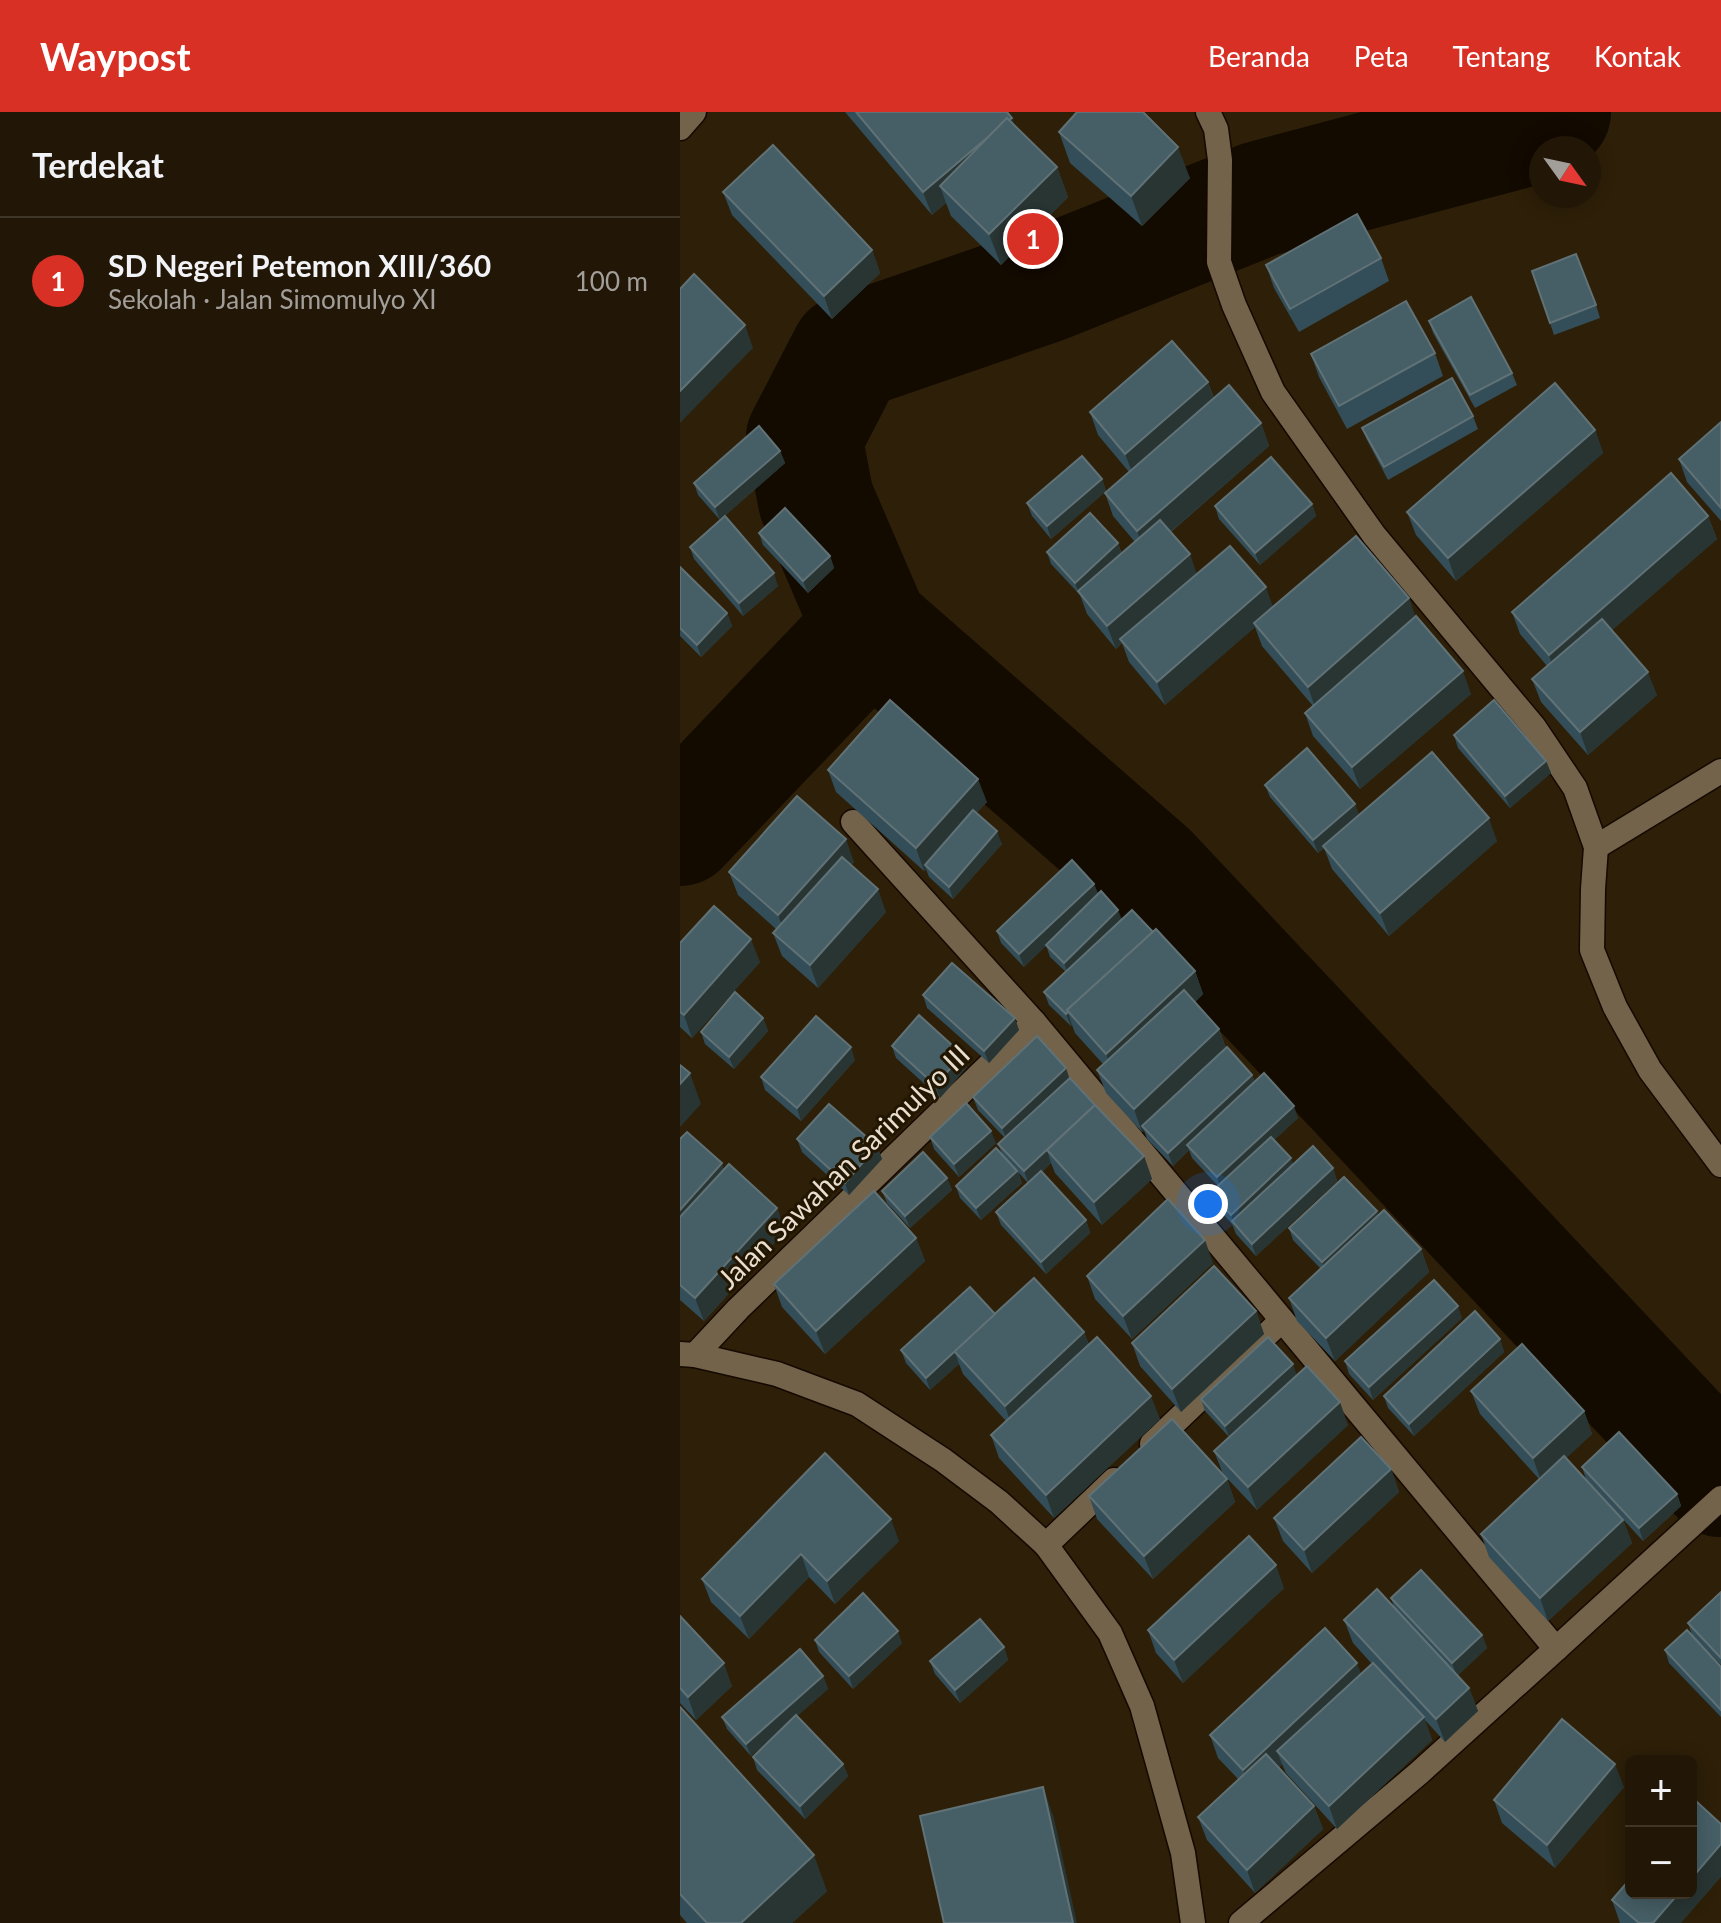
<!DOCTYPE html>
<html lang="id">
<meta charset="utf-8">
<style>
:root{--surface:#221706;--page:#2e2414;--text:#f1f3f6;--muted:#a29f9b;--line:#3f3628;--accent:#d93025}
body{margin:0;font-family:Lato,sans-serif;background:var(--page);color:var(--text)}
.controls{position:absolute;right:24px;bottom:24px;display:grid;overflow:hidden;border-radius:12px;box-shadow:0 4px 20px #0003}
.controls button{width:72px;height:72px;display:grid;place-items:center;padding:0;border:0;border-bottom:2px solid var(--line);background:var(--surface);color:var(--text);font:40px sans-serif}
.compass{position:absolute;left:849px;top:24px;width:72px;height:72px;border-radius:50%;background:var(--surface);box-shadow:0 4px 20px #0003;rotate:123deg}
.you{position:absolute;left:528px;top:1092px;width:28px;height:28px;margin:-20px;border:6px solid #fff;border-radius:50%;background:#1a73e8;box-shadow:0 0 0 12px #1a73e833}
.badge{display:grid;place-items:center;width:52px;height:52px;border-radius:50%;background:var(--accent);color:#fff;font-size:26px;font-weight:700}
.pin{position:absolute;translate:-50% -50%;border:4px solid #fff;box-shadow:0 2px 8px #0006}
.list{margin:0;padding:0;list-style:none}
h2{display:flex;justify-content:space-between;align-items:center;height:104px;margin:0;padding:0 32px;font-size:34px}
h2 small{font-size:26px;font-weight:400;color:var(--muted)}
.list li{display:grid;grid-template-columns:52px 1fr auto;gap:24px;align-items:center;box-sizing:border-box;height:128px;padding:0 32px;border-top:2px solid var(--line)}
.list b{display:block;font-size:30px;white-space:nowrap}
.list p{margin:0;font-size:26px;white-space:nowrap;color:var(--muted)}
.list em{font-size:26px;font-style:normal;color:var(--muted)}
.map{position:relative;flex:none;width:1041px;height:1811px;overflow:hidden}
header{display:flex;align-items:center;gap:48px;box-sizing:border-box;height:112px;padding:0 40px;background:var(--accent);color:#fff}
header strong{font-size:38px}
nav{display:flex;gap:44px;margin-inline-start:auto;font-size:28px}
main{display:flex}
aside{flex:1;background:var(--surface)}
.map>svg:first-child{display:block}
</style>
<header>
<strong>Waypost</strong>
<nav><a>Beranda</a><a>Peta</a><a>Tentang</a><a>Kontak</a></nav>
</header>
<main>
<aside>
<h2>Terdekat<small></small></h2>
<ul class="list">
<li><span class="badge">1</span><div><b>SD Negeri Petemon XIII/360</b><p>Sekolah · Jalan Simomulyo XI</p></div><em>100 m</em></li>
</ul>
</aside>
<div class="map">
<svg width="1041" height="1811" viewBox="0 0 1041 1811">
<rect width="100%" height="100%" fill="#2d1f08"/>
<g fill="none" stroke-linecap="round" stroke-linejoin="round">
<g stroke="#130a00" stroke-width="116">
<polyline points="873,0 854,14 580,87 365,173 168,241 124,326 136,388 191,516 470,760 1041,1367"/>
<polyline points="0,716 191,516"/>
</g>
<g stroke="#150900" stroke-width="27">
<g id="minor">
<polyline points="528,0 536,17 540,48 539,150 554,193 593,280 694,423 854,615 895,676 916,735 913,777 912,838 935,895 970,958 1041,1053"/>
<polyline points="0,16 14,0"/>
<polyline points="173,710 354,910 876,1537"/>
<polyline points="916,735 1041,659"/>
<polyline points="0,1242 15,1243 97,1262 177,1292 263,1348 319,1390 366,1433 430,1521 462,1594 503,1741 513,1811"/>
<polyline points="15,1243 58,1197 354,910"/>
<polyline points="472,1332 602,1208"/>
<polyline points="366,1433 434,1368"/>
<polyline points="561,1811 739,1661 876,1537 1041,1386"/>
</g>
</g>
<use href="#minor" stroke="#73634b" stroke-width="24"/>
</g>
<g fill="#334e58">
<polygon points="165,0 327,0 334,13 377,55 388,85 321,153 271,104 266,91 252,103"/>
<polygon points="379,20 510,66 462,114 390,51"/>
<polygon points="43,80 192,138 200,161 152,207 52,103"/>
<polygon points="701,146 709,169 619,220 594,176 586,153"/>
<polygon points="852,159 916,193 920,206 874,223"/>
<polygon points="749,209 832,261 837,273 795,296 753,221"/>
<polygon points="755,241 763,264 667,317 639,265 631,242"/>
<polygon points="528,270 534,286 581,311 589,334 491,420 517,462 593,495 729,486 735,505 791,582 680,677 633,624 625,601 633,594 582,534 575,515 485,593 449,550 442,531 436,537 407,502 400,483 371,452 367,440 438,431 442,442 455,430 433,404 425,381 449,360 418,323 410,300"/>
<polygon points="793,304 798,317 708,368 687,328 682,316"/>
<polygon points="1041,310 1041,409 1007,370 999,347"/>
<polygon points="915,318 923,341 776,469 736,423 727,400"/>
<polygon points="100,339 105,351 40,408 18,383 14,371"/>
<polygon points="422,367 426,379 371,427 352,404 347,391"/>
<polygon points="632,392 636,404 580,453 539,407 535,394"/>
<polygon points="1028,404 1037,427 932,518 977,583 908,643 861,590 852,567 867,554 840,522 832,500"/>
<polygon points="79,421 150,444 154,456 128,481 83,433"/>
<polygon points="10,435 98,474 63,504 14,447"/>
<polygon points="0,455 47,501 52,514 21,545 0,524"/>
<polygon points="774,623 866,649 871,661 830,696 778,636"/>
<polygon points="148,658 307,690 296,701 322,732 273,787 249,765 246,757 244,759 156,680"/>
<polygon points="585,673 679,703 817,729 709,824 652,757 644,736 638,741 590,685"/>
<polygon points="174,750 171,753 206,800 138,876 102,844 93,821 96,817 58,783 49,760"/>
<polygon points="414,772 418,782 442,808 473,820 515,859 523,882 515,890 539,917 546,936 572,963 575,970 618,1006 594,1028 613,1052 653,1056 657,1069 576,1144 556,1122 552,1112 535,1093 531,1080 538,1074 512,1046 509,1038 493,1054 467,1027 464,1018 462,1020 426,981 417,958 423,952 395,921 392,913 391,914 369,893 364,880 386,860 370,845 366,833 344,855 321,831 317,819"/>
<polygon points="0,831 80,850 12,926 0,915"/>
<polygon points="243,883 339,918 309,951 247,896"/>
<polygon points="83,906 88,919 54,957 25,932 21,920"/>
<polygon points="212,934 287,955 260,986 216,946"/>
<polygon points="175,948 121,1009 85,978 81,965"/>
<polygon points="390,967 464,1044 472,1067 422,1113 375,1061 371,1051 362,1060 406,1108 410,1121 366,1162 321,1113 316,1100 348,1071 338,1060 342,1071 301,1108 280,1086 276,1074 322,1042 318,1032 325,1026 298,998 293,985"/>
<polygon points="250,1025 316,1031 279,1065 254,1037"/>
<polygon points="0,1027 44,1057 97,1096 105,1119 24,1209 0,1188"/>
<polygon points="117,1027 197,1034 202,1047 169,1083 122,1040"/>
<polygon points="267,1066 272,1078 230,1116 207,1091 202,1079"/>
<polygon points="697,1099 698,1103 741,1137 749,1160 655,1249 617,1209 609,1186 641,1157 613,1128 609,1116"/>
<polygon points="236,1126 245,1149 145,1242 102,1195 94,1172"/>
<polygon points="533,1151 452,1227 415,1187 407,1164"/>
<polygon points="576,1199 584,1222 501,1300 460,1254 452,1231"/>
<polygon points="315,1202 404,1220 409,1233 480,1307 374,1406 319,1346 311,1323 326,1309 283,1262 279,1252 250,1278 226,1251 221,1238"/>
<polygon points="782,1206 693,1288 669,1262 665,1249"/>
<polygon points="820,1227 824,1240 734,1324 708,1296 704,1284"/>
<polygon points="617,1263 668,1313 577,1398 543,1362 534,1339 549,1325 525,1299 521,1287"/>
<polygon points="791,1279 904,1299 912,1322 886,1346 943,1408 952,1431 868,1509 809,1445 801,1422 859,1367 800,1302"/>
<polygon points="145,1341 219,1429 155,1492 129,1465 69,1527 31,1490 22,1467"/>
<polygon points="902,1355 997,1382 1001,1394 963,1429 906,1367"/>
<polygon points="711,1357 719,1380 632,1461 603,1429 594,1406"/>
<polygon points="547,1367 555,1390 473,1467 417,1407 409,1384"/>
<polygon points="604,1476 503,1571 476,1541 468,1518"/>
<polygon points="1041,1480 1041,1553 1012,1523 1008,1511"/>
<polygon points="711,1486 802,1523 807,1536 778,1563 789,1576 798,1599 765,1630 745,1608 752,1628 657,1717 606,1661 602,1652 599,1655 634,1694 643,1717 575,1781 527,1728 518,1705 559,1668 538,1646 530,1623 681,1561 692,1552 673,1531 664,1508 714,1495"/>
<polygon points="0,1504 52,1574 16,1608 0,1591"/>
<polygon points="135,1528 222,1531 173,1577 139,1540"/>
<polygon points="324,1535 328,1548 280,1591 255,1562 250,1549"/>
<polygon points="985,1538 1041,1555 1041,1605 989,1551"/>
<polygon points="143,1564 148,1577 117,1604 163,1652 168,1664 125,1707 77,1658 73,1645 98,1620 71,1644 47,1617 42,1605"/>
<polygon points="0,1595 147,1779 112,1811 7,1811 0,1803"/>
<polygon points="944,1675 875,1756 822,1711 814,1688"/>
<polygon points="932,1788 1001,1811 940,1811"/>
</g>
<g fill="#283533">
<polygon points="332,6 340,28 260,74 266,91 252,103 243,80"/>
<polygon points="498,35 510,66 462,114 451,84"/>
<polygon points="377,55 388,85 321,153 309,122"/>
<polygon points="192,138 200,161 152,207 144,184"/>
<polygon points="65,213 73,236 0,311 0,279"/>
<polygon points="528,270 536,293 454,365 445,342"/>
<polygon points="581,311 589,334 465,442 457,419"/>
<polygon points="915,318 923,341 776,469 768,446"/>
<polygon points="100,339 105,351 40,408 35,395"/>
<polygon points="422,367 426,379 371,427 367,414"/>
<polygon points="632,392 636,404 580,453 575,441"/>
<polygon points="1028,404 1037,427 877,566 869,543"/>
<polygon points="438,431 442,444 398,479 400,484 395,471"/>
<polygon points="510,442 518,465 440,527 442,531 436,537 427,514"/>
<polygon points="150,444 154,456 128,481 123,469"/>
<polygon points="94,461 98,474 63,504 59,491"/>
<polygon points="586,475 594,498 574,511 575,515 485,593 477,570"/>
<polygon points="729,486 737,509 636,598 628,575"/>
<polygon points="47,501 52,514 21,545 17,533"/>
<polygon points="783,559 791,582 680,677 672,655"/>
<polygon points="968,560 977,583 908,643 900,620"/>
<polygon points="866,649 871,661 830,696 825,684"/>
<polygon points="298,667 307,690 247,755 245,753 246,757 244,759 236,736"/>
<polygon points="675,692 680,704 638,741 633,728"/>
<polygon points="809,706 817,729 709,824 700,801"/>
<polygon points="317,719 322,732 273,787 269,775"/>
<polygon points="166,727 174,750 107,826 98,803"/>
<polygon points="414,772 419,784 344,855 339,842"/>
<polygon points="198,777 206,800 138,876 130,853"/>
<polygon points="438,798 443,810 389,864 384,851"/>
<polygon points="71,827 80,850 12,926 4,903"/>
<polygon points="515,859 523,882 435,965 426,942"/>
<polygon points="388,901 392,913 391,914 386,902"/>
<polygon points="83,906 88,919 54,957 49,945"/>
<polygon points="335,906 339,918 309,951 304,939"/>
<polygon points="539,917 547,940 462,1014 464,1018 462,1020 454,997"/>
<polygon points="171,935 175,948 121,1009 117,996"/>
<polygon points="283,943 287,955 260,986 255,973"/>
<polygon points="386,956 390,968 327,1028 322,1016"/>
<polygon points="10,961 21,992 0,1015 0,972"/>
<polygon points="572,963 577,975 507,1033 509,1038 493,1054 488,1041"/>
<polygon points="614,994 618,1006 541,1078 537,1065"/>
<polygon points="311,1019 316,1031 279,1065 274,1052"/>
<polygon points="197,1034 202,1047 169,1083 165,1071"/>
<polygon points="367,1038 371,1051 349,1072 344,1059"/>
<polygon points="464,1044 472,1067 422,1113 414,1090"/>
<polygon points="611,1046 615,1058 555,1115 551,1103"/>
<polygon points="42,1051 46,1064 0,1115 0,1098"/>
<polygon points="653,1056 657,1069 576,1144 572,1132"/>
<polygon points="337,1059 342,1071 301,1108 296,1096"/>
<polygon points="267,1066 272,1078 230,1116 225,1104"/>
<polygon points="97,1096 105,1119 24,1209 15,1186"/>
<polygon points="697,1099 701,1111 646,1163 642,1150"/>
<polygon points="406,1108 410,1121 366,1162 361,1150"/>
<polygon points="236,1126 245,1149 145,1242 136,1219"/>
<polygon points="525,1128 533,1151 452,1227 443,1204"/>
<polygon points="741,1137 749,1160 655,1249 646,1226"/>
<polygon points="778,1194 782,1206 693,1288 689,1275"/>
<polygon points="576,1199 584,1222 501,1300 492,1277"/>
<polygon points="404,1220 412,1242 333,1317 325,1294"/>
<polygon points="820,1227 824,1240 734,1324 729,1312"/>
<polygon points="275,1240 279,1252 250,1278 246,1266"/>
<polygon points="613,1252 617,1264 550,1327 545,1314"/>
<polygon points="471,1284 480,1307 374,1406 366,1383"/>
<polygon points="660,1290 668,1313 577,1398 568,1375"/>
<polygon points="904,1299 912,1322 861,1369 853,1346"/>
<polygon points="711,1357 719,1380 632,1461 624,1438"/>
<polygon points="547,1367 555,1390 473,1467 464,1444"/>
<polygon points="997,1382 1001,1394 963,1429 959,1416"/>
<polygon points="211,1407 219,1429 155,1492 147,1469"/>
<polygon points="943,1408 952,1431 868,1509 860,1486"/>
<polygon points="121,1442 129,1465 69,1527 60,1504"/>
<polygon points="596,1453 604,1476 503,1571 494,1548"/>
<polygon points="218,1519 222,1531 173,1577 169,1564"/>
<polygon points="802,1523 807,1536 777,1564 772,1551"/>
<polygon points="324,1535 328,1548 280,1591 275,1578"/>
<polygon points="44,1551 52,1574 16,1608 8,1585"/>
<polygon points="677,1551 686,1574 597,1639 602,1652 571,1681 563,1658"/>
<polygon points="143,1564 148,1577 71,1644 66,1632"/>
<polygon points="789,1576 798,1599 765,1630 756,1607"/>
<polygon points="744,1605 752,1628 657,1717 649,1694"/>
<polygon points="163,1652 168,1664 125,1707 120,1694"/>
<polygon points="935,1652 944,1675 875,1756 867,1733"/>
<polygon points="363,1675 374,1706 397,1811 393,1811"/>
<polygon points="634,1694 643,1717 575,1781 567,1758"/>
<polygon points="1041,1732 1041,1765 1001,1811 973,1811 999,1781 1011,1781 1011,1767"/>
<polygon points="134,1743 147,1779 112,1811 61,1811"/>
</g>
<g fill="#465e65" stroke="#607276" stroke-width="2">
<polygon points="176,0 327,0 332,6 329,8 327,6 308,25 243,80"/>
<polygon points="397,0 463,0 498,35 451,84 379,20"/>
<polygon points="327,6 377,55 309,122 260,74"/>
<polygon points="93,33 192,138 144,184 43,80"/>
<polygon points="677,102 701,146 610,197 586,153"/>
<polygon points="896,142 916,193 870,211 852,159"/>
<polygon points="14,162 65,213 0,279 0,177"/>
<polygon points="791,185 832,261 790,283 749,209"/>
<polygon points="726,189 755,241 659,294 631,242"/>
<polygon points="492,229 528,270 445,342 410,300"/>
<polygon points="772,266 793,304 704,355 682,316"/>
<polygon points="875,271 915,318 768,446 727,400"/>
<polygon points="549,273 581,311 457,419 425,381"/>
<polygon points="1041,310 1041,396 999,347"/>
<polygon points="79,314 100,339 35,395 14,371"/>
<polygon points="402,344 422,367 367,414 347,391"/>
<polygon points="591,345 632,392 575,441 535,394"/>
<polygon points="991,361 1028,404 869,543 832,500"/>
<polygon points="105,396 150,444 123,469 79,421"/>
<polygon points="410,401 438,431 395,471 367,440"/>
<polygon points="45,404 94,461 59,491 10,435"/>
<polygon points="480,408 510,442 427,514 398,479"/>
<polygon points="676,424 729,486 628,575 574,511"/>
<polygon points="550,434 586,475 477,570 440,527"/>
<polygon points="0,455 47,501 17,533 0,516"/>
<polygon points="736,504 783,559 672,655 625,601"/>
<polygon points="922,507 968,560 900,620 852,567"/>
<polygon points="210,588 298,667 236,736 148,658"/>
<polygon points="814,588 866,649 825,684 774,623"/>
<polygon points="627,636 675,692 633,728 585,673"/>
<polygon points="752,640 809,706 700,801 643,734"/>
<polygon points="117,684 166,727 98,803 49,760"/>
<polygon points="293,698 317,719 269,775 245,753"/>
<polygon points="162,745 198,777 130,853 93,821"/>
<polygon points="392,748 414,772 339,842 317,819"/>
<polygon points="421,779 438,798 384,851 366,833"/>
<polygon points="34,794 71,827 4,903 0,900 0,831"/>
<polygon points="452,798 473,820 387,898 388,900 386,902 364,880"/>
<polygon points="476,817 515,859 426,942 387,898"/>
<polygon points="272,851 335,906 304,939 243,883"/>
<polygon points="504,878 539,917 454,997 417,958"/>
<polygon points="55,880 83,906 49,945 21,920"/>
<polygon points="239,903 283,943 255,973 212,934"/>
<polygon points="136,904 171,935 117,996 81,965"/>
<polygon points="357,924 386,956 322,1016 293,985"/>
<polygon points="547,935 572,963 488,1041 462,1014"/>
<polygon points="0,953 10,961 0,972"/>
<polygon points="584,961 614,994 537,1065 507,1033"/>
<polygon points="390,966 415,993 344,1059 318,1032"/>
<polygon points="286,991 311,1019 274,1052 250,1025"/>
<polygon points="149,992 197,1034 165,1071 117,1027"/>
<polygon points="415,993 464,1044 414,1090 367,1038"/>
<polygon points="7,1020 42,1051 0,1098 0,1027"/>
<polygon points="591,1025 611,1046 551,1103 531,1080"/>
<polygon points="633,1034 653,1056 572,1132 552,1109"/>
<polygon points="316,1036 337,1059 296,1096 276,1074"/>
<polygon points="243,1040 267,1066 225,1104 202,1079"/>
<polygon points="49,1052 97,1096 15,1186 0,1173 0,1105"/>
<polygon points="361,1059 406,1108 361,1150 316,1100"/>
<polygon points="664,1065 697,1099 642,1150 609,1116"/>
<polygon points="194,1079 236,1126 136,1219 94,1172"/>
<polygon points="488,1087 525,1128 443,1204 407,1164"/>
<polygon points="704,1098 741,1137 646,1226 609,1186"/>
<polygon points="534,1154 576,1199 492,1277 452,1231"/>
<polygon points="354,1166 404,1220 325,1294 274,1239"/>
<polygon points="754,1168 778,1194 689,1275 665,1249"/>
<polygon points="290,1175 315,1202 246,1266 221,1238"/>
<polygon points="795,1199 820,1227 729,1312 704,1284"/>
<polygon points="417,1225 471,1284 366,1383 311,1323"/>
<polygon points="588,1225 613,1252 545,1314 521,1287"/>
<polygon points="842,1232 904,1299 853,1346 791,1279"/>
<polygon points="627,1254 660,1290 568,1375 534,1339"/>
<polygon points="492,1307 547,1367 464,1444 409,1384"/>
<polygon points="939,1320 997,1382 959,1416 902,1355"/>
<polygon points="681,1325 711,1357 624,1438 594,1406"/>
<polygon points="145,1341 211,1407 147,1469 121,1442 60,1504 22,1467"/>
<polygon points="884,1344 943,1408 860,1486 801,1422"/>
<polygon points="569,1424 596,1453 494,1548 468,1518"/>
<polygon points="741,1458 802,1523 772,1551 711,1486"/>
<polygon points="697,1477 789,1576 756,1607 664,1508"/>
<polygon points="1041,1480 1041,1546 1008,1511"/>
<polygon points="183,1481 218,1519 169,1564 135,1528"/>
<polygon points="0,1504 44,1551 8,1585 0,1576"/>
<polygon points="300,1507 324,1535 275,1578 250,1549"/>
<polygon points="645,1516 677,1551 563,1658 530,1623"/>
<polygon points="1007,1518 1041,1555 1041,1598 985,1538"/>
<polygon points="120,1537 143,1564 66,1632 42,1605"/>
<polygon points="693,1551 744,1605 649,1694 597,1639"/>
<polygon points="0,1595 134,1743 61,1811 27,1811 0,1782"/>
<polygon points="116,1603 163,1652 120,1694 73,1645"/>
<polygon points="882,1607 935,1652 867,1733 814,1688"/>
<polygon points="586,1642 634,1694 567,1758 518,1705"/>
<polygon points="363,1675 393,1811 264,1811 240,1704"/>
<polygon points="1017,1690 1041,1712 1041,1732 1011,1767 1011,1697"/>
<polygon points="951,1766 951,1781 999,1781 973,1811 959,1811 932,1788"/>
</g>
<g text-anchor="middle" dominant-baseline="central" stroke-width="6" stroke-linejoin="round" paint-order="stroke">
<g font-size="28" fill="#e8dfd1" stroke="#231601">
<text transform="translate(163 1054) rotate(-44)">Jalan Sawahan Sarimulyo III</text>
</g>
</g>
</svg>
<div class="controls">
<button>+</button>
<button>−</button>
</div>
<svg class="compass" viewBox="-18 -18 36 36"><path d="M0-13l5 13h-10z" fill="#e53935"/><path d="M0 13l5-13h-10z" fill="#a29f9b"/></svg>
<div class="you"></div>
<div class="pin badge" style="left:353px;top:127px">1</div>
</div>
</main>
